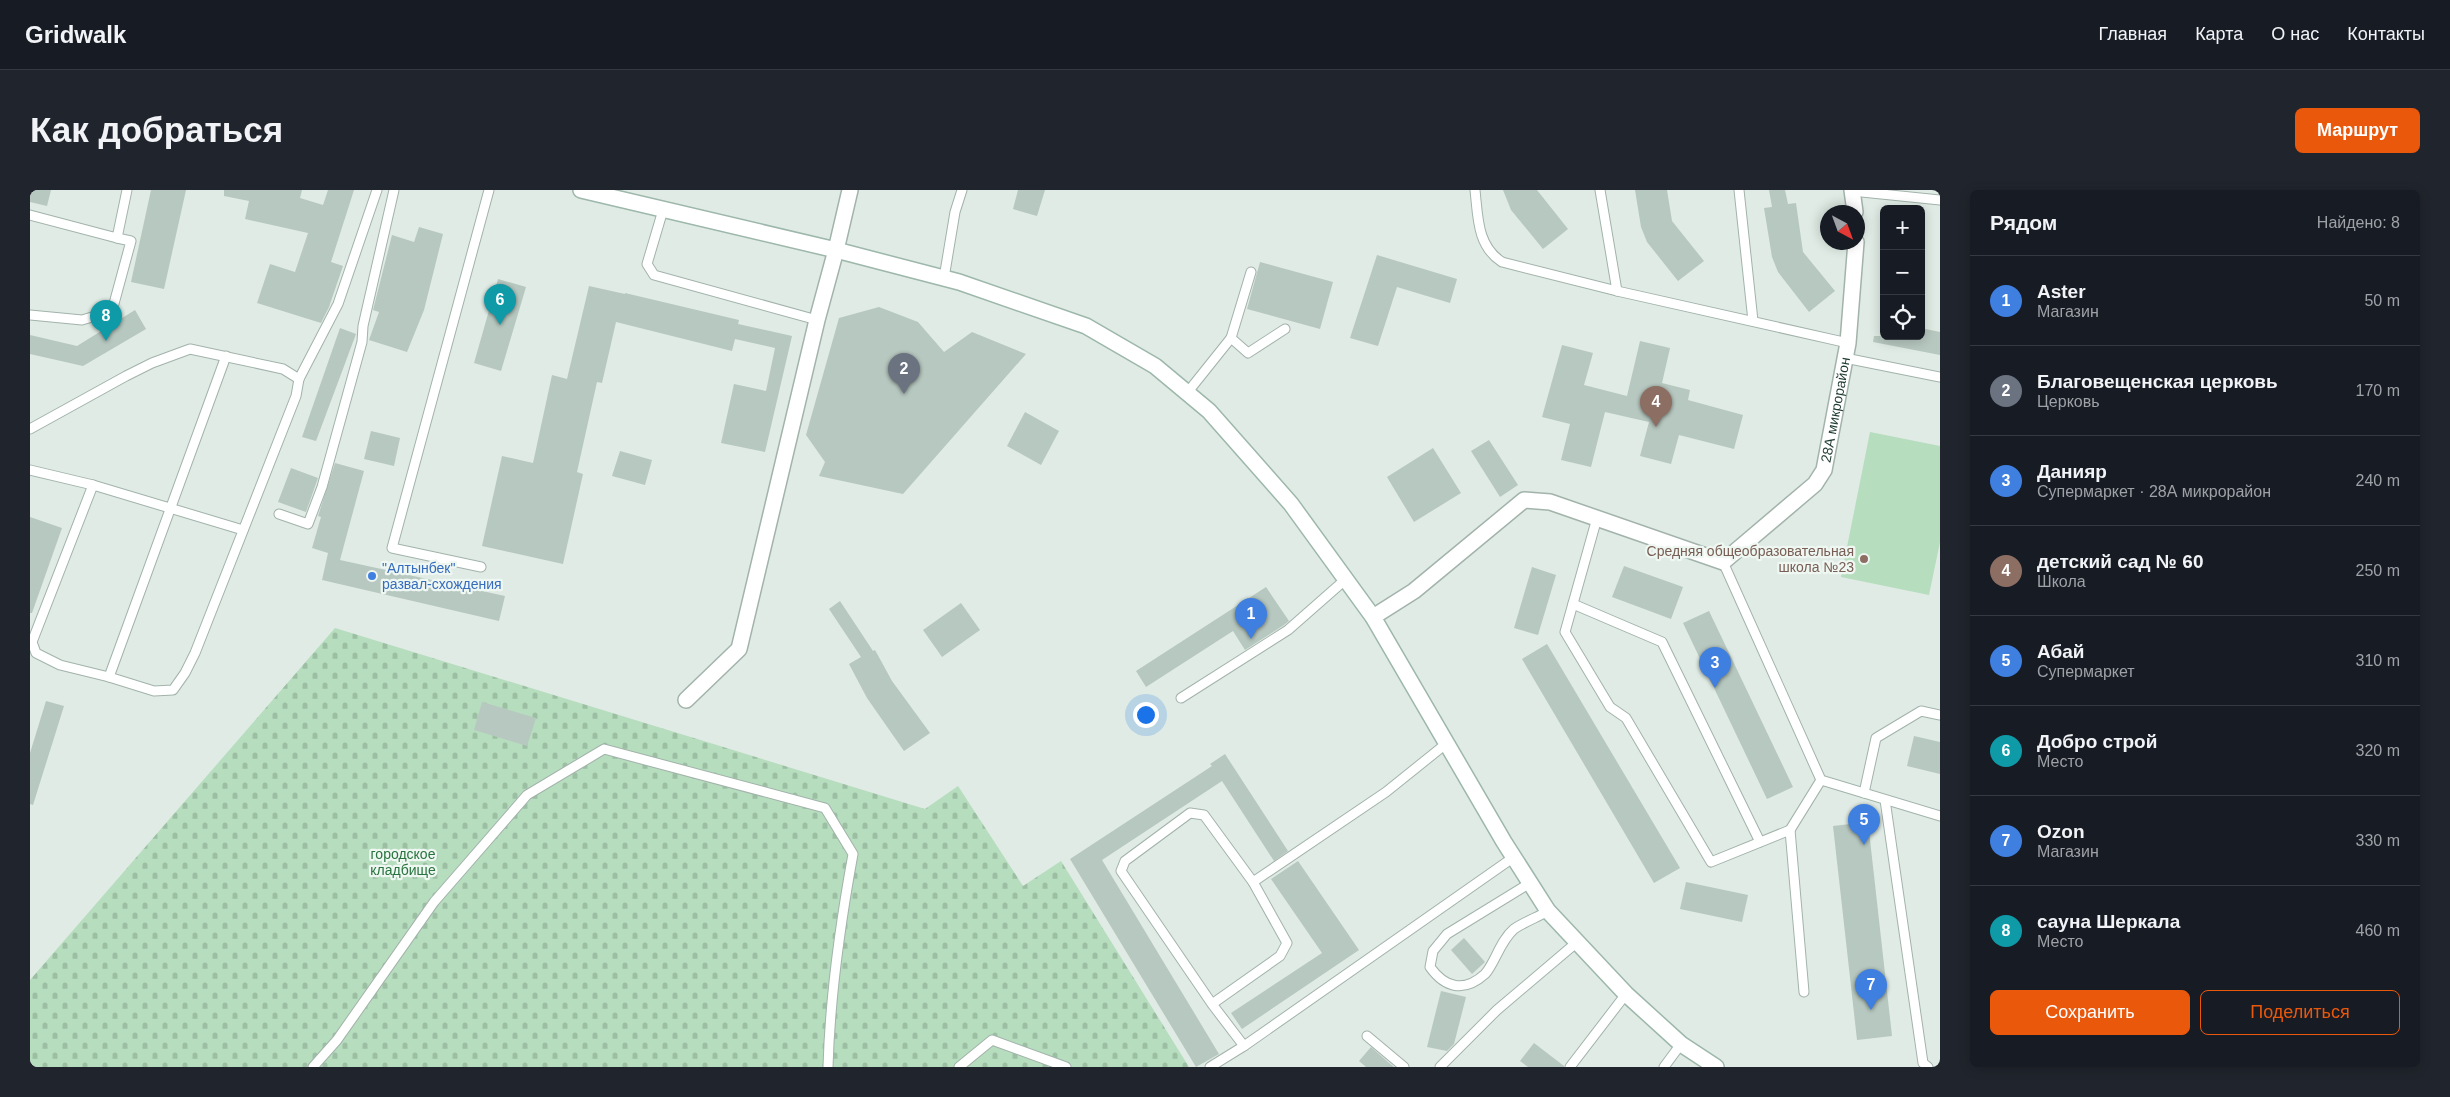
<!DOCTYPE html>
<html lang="ru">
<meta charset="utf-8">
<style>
:root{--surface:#171b24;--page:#20242c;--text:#f1f3f6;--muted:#9ea1a6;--line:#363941;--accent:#ea580c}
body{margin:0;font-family:Arial,sans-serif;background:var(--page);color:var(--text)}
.controls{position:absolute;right:15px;top:15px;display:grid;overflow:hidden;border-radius:8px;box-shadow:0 2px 12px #0003}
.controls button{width:45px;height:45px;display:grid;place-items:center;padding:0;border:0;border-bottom:1px solid var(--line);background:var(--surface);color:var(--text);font:25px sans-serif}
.compass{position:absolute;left:1790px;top:15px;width:45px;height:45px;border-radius:50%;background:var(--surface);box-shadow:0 2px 12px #0003;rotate:139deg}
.you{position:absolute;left:1115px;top:524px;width:18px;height:18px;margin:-12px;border:4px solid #fff;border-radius:50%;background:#1a73e8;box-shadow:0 0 0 8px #1a73e833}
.badge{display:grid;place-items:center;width:32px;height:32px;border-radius:50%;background:var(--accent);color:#fff;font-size:16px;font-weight:700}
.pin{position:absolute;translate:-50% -41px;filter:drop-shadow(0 1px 2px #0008)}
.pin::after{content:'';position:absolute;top:26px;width:18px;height:15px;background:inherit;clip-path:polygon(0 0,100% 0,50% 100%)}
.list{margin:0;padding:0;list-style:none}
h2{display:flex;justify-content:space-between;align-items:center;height:65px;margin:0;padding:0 20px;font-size:21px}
h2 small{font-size:16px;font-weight:400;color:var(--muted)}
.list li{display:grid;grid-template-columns:32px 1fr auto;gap:15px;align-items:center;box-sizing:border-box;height:90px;padding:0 20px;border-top:1px solid var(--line)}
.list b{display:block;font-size:19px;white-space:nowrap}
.list p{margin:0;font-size:16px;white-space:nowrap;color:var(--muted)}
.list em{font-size:16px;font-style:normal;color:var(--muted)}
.actions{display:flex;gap:10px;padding:15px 20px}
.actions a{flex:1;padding:11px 0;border:1px solid var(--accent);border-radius:8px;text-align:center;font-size:18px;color:var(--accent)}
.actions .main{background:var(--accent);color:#fff}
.icon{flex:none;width:28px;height:28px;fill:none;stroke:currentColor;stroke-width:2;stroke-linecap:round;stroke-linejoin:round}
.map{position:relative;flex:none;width:1910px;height:877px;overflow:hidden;border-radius:8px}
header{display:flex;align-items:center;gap:30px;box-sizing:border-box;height:70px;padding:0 25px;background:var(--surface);border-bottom:1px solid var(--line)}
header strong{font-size:24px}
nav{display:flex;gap:28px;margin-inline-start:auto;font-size:18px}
.intro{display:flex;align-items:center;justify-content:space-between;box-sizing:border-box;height:120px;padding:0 30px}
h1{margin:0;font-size:35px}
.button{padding:12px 22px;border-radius:8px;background:var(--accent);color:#fff;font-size:18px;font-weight:700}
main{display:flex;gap:30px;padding:0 30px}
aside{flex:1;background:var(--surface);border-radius:8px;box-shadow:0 2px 12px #0003}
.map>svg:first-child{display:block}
</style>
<header>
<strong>Gridwalk</strong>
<nav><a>Главная</a><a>Карта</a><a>О нас</a><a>Контакты</a></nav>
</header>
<div class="intro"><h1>Как добраться</h1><a class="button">Маршрут</a></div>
<main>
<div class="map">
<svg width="1910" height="877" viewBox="0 0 1910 877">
<defs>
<pattern id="cemetery-stones" width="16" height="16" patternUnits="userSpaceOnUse" patternTransform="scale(1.25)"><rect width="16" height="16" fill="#b6ddbd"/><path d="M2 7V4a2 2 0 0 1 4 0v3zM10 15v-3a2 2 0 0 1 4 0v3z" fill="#9cbfa3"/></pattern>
</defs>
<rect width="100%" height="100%" fill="#dfebe4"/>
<polygon fill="url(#cemetery-stones)" points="305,438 895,619 928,596 993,696 1031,671 1159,877 0,877 0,790"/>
<polygon fill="#b6ddbd" points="1840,242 1910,256 1910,352 1899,405 1811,387"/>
<g fill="#b7c8c0">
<polygon points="0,0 21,0 17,16 0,12"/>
<polygon points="121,0 156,0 134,99 101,92"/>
<polygon points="194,0 272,0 270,8 293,15 298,0 324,0 301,72 313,76 299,117 291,133 227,113 240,74 265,82 278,43 215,29 219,11 194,6"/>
<polygon points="988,0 1015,0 1007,26 983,19"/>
<polygon points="1473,0 1507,0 1538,39 1513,59 1481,20"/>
<polygon points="1605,0 1637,0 1642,31 1674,71 1648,91 1617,52 1611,37"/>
<polygon points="1739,0 1755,0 1758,14 1766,13 1773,62 1805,101 1779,122 1748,82 1742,67 1734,18 1742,17"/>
<polygon points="389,37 413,44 394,120 377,162 339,150 349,122 343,120 362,45 384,52"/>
<polygon points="1347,65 1427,89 1420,113 1367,97 1348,156 1320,148"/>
<polygon points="1230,72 1303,92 1290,139 1217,119"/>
<polygon points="468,89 496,97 471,181 444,173"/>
<polygon points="559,96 595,104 595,103 709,130 708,134 762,146 735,262 691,253 704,194 736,201 745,158 705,149 702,161 586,132 572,193 567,192 547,282 553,284 533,374 452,356 472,266 503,273 522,185 537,189"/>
<polygon points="849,117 888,132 914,162 942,142 996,164 873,304 789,286 795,272 776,245 809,128"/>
<polygon points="105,120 116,139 53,176 0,164 0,145 47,156"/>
<polygon points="310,138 326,144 286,251 272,247"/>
<polygon points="1891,138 1910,142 1910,165 1843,152 1844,146 1891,146"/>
<polygon points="1610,151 1640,158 1632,193 1660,200 1658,210 1713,225 1704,259 1649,245 1641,274 1610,266 1619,232 1575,222 1561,277 1531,270 1540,234 1512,227 1532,155 1563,163 1554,195 1597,206"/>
<polygon points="995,222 1029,241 1011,275 977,256"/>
<polygon points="341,241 370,248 364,276 334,269"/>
<polygon points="1459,250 1488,295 1470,307 1441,261"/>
<polygon points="1403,258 1431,303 1384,332 1357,287"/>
<polygon points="590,261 622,270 615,295 582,286"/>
<polygon points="305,273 334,281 310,370 475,406 469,431 292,390 298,363 282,358 291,327 288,326"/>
<polygon points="261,278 288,288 276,322 248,312"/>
<polygon points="0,327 32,338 2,423 0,423"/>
<polygon points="1594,376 1653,397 1641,429 1582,407"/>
<polygon points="1502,377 1526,385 1508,445 1484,438"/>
<polygon points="1236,397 1259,431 1254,435 1215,460 1203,441 1116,497 1106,481"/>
<polygon points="810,411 843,461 845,460 862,491 900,543 874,561 837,508 819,474 831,467 799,419"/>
<polygon points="931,413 950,440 912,467 893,440"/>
<polygon points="1679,421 1763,597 1737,609 1653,433"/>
<polygon points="1517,454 1650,678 1624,693 1492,469"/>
<polygon points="16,511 34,516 3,615 0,614 0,563"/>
<polygon points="452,512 506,528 497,556 444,540"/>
<polygon points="1884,546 1910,552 1910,584 1877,576"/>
<polygon points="1195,564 1258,661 1244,671 1192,591 1072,670 1189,864 1166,877 1040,669 1182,576 1180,574"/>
<polygon points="1838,632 1862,846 1827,850 1803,636"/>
<polygon points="1268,671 1329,760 1212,839 1201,823 1292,763 1241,689"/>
<polygon points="1656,692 1718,705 1712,732 1650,719"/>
<polygon points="1434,748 1455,772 1442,784 1421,760"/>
<polygon points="1411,801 1436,807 1424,854 1417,861 1397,857"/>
<polygon points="1504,853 1534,876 1534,877 1498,877 1490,871"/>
<polygon points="1341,857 1358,872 1364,877 1336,877 1329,871"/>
</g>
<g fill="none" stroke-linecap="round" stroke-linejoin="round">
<g stroke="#a2b3ab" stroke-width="11">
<g id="service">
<path d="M1445 0C1448 27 1447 56 1472 72L1587 101 1818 153"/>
<polyline points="1570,0 1587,101"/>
<polyline points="1709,0 1723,131"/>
<polyline points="1822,1 1910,10"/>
<polyline points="633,20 617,74 624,85 787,130"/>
<polyline points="0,25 87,48 97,0"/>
<polyline points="914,88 925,22 932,0"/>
<polyline points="0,125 52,130 82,121 101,51 87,48"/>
<polyline points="1201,148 1218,163 1255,139"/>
<polyline points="1815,168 1910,187"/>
<polyline points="269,189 308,114 347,0"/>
<polyline points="1157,203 1201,148 1221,82"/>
<polyline points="0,239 96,186 122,173 160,159 253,179 269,189 266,206 165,463 155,483 143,500 124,501 79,487 30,475 6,463 2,452 63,295"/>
<polyline points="0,280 63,295 213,340"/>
<polyline points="249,324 278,334 292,297 332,152 333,136 364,0"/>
<polyline points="1567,328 1535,442 1580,517 1596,528 1681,672 1760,640 1791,590"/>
<polyline points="1693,372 1791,590 1910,626"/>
<polyline points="451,377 362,358 459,0"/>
<polyline points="1543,414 1632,452 1730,652"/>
<polyline points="79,487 196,166"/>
<polyline points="1151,508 1258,440 1316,389"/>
<polyline points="1834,603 1846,548 1891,521 1910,525"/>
<polyline points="1855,610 1893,873 1898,877"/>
<polyline points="1760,640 1774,802"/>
<polyline points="1223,692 1356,602 1417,553"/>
<path d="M1500 693 1417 744 1403 761 1400 777C1415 798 1434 803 1455 784 1465 773 1470 751 1484 739 1494 732 1508 727 1518 721"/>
<polyline points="1182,814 1250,766 1257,753 1223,692 1174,625 1160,623 1095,671 1091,681 1182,814 1214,856 1484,667"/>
<polyline points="1337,846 1374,877"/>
<path d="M283 877 307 850 404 712 497 605 574 559 795 618 823 664C810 735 800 805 798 877"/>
<polyline points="929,877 962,850 1036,877"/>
<polyline points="1180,877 1214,856"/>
<polyline points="1410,877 1467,820 1546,753"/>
<polyline points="1540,877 1596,804"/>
<polyline points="1634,877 1651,854"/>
</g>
</g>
<g stroke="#a2b3ab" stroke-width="18">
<g id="minor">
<polyline points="1822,0 1825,22"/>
<path id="s1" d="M1343 427 1384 401 1494 310 1520 312 1693 372 1785 294 1794 280 1818 153 1826 52"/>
<polyline points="656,510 709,459 787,130 806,60"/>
</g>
</g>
<g stroke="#a2b3ab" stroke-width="18">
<polyline id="tertiary" points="806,60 820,0"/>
</g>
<g stroke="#9db7ab" stroke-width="18">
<polyline id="secondary" points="551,0 806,60 929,92 1056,136 1125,176 1179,221 1261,314 1343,427 1474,652 1518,721 1596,804 1651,854 1686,877"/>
</g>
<use href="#service" stroke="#fff" stroke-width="9"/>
<use href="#minor" stroke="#fff" stroke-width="15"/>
<use href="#tertiary" stroke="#fff" stroke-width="15"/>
<use href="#secondary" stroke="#fff" stroke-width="15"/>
</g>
<circle fill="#8d6e63" stroke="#eff7f2" stroke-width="2" cx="1834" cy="369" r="5"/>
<circle fill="#3f7fe0" stroke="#eff7f2" stroke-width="2" cx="342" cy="386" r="5"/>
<g text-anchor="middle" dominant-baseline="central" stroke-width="4.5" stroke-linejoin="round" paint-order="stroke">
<g font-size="14" fill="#1f3b31" stroke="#eff7f2">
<text stroke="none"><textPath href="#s1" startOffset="599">28А микрорайон</textPath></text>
</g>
<g font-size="14" fill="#785e54" stroke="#eff7f2" text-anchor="end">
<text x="1824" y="361">Средняя общеобразовательная<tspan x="1824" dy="16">школа №23</tspan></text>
</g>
<g font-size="14" fill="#366cbe" stroke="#eff7f2" text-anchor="start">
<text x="352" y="378">"Алтынбек"<tspan x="352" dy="16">развал-схождения</tspan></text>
</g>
<g font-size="14" fill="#28733e" stroke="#eff7f2">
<text x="373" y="664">городское<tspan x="373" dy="16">кладбище</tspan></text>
</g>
</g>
</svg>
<div class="controls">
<button>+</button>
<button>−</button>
<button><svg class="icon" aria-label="locate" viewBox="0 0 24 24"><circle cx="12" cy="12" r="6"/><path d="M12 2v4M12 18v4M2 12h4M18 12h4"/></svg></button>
</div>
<svg class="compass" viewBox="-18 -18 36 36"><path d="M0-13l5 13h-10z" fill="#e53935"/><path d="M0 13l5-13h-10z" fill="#9ea1a6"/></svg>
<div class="you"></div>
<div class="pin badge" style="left:1221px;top:449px;background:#3f7fe0">1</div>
<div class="pin badge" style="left:874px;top:204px;background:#6b7280">2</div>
<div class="pin badge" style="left:1685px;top:498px;background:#3f7fe0">3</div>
<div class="pin badge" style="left:1626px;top:237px;background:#8d6e63">4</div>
<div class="pin badge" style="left:1834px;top:655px;background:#3f7fe0">5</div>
<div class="pin badge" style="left:470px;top:135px;background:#0f9aa8">6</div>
<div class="pin badge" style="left:1841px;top:820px;background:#3f7fe0">7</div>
<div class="pin badge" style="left:76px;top:151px;background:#0f9aa8">8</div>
</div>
<aside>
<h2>Рядом<small>Найдено: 8</small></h2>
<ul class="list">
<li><span class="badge" style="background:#3f7fe0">1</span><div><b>Aster</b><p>Магазин</p></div><em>50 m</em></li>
<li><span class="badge" style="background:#6b7280">2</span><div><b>Благовещенская церковь</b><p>Церковь</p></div><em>170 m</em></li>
<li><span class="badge" style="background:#3f7fe0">3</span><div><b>Данияр</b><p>Супермаркет · 28А микрорайон</p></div><em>240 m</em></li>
<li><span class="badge" style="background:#8d6e63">4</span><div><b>детский сад № 60</b><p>Школа</p></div><em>250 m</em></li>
<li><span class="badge" style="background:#3f7fe0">5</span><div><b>Абай</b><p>Супермаркет</p></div><em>310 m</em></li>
<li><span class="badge" style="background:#0f9aa8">6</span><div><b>Добро строй</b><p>Место</p></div><em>320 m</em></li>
<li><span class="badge" style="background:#3f7fe0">7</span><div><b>Ozon</b><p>Магазин</p></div><em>330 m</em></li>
<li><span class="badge" style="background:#0f9aa8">8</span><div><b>сауна Шеркала</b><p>Место</p></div><em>460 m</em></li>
</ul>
<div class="actions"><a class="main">Сохранить</a><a>Поделиться</a></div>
</aside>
</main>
